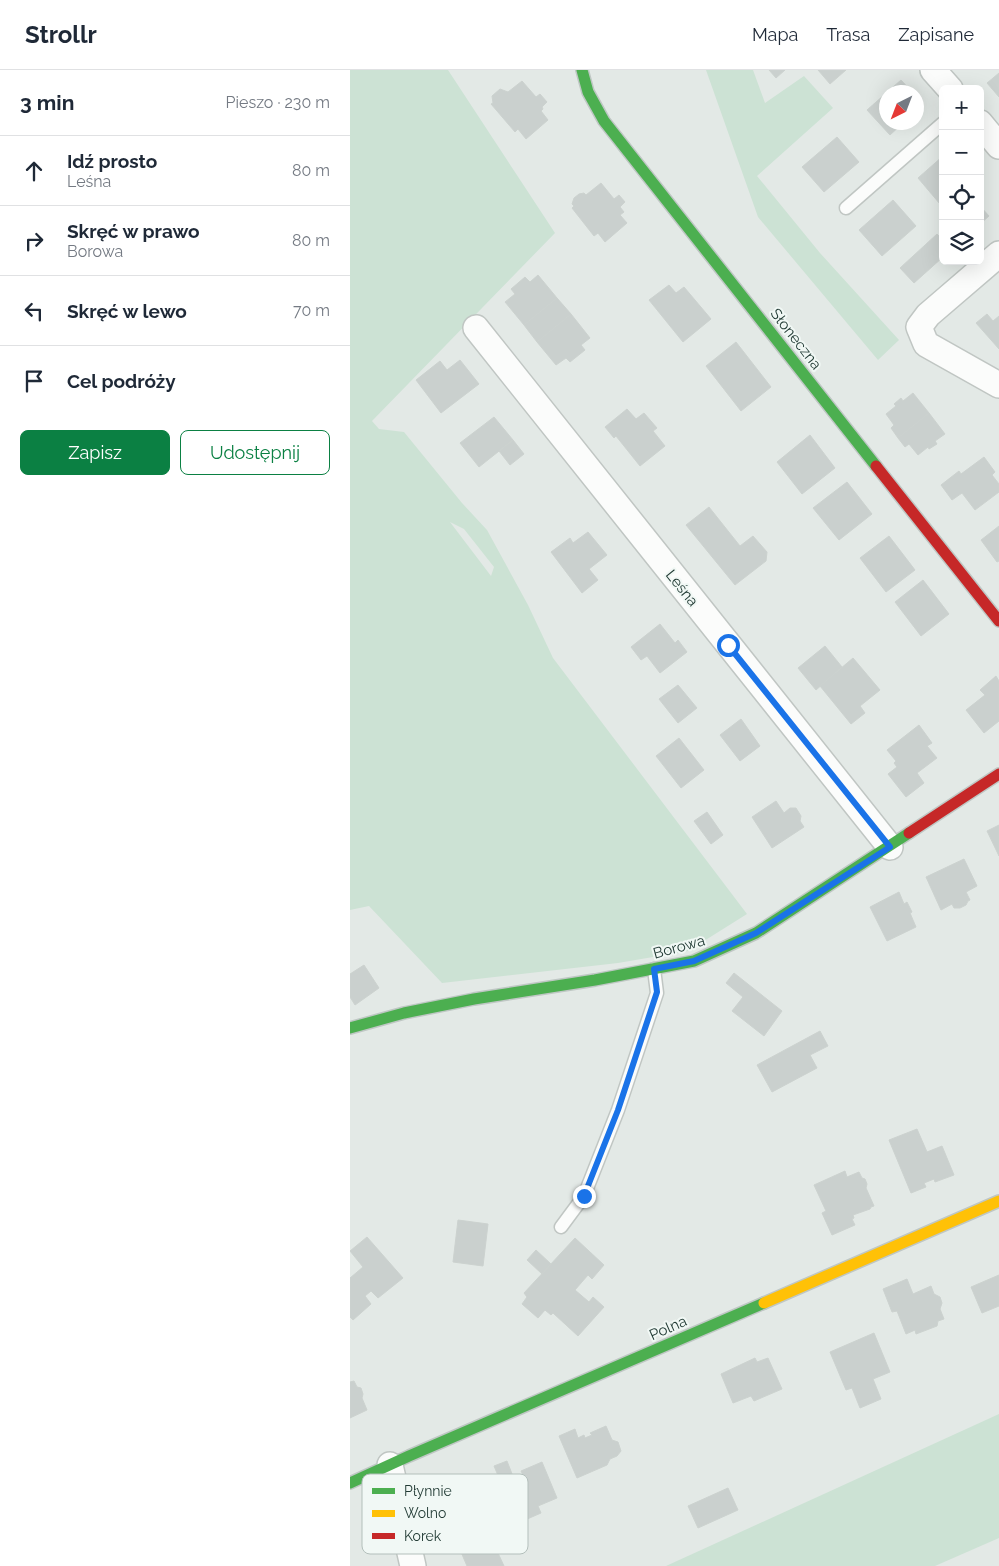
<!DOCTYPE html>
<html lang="pl">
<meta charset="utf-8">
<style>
:root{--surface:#fff;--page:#f2f2f3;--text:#1f2937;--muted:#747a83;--line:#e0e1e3;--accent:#0b8043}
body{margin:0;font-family:Raleway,sans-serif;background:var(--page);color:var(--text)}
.controls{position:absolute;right:15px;top:15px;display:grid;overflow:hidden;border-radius:8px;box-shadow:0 5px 20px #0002}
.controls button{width:45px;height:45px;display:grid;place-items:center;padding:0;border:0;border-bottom:1px solid var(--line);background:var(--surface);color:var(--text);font:25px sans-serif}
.compass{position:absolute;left:529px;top:15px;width:45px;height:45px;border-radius:50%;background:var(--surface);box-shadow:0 5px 20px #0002;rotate:222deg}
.stop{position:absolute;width:15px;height:15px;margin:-11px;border:4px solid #1a73e8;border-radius:50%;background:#fff}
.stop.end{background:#1a73e8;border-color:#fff;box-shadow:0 1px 5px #0008}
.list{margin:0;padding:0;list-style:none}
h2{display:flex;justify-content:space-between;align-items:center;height:65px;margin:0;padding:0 20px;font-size:21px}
h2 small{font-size:16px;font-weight:400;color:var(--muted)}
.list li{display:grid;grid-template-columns:32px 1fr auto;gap:15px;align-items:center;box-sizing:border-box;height:70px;padding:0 20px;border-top:1px solid var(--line)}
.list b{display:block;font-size:19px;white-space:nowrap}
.list p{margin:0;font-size:16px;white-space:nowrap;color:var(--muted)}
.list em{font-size:16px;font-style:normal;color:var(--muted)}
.actions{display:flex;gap:10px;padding:15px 20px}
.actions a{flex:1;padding:11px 0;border:1px solid var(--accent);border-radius:8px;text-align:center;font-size:18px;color:var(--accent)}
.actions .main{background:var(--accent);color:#fff}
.icon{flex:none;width:28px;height:28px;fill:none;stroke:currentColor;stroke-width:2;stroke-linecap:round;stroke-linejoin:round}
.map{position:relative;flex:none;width:649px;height:1496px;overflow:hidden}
header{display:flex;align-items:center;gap:30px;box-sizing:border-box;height:70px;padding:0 25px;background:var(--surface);border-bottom:1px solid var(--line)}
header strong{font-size:24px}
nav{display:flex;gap:28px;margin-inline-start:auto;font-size:18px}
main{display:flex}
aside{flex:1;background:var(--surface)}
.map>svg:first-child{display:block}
</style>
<header>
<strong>Strollr</strong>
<nav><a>Mapa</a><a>Trasa</a><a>Zapisane</a></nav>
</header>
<main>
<aside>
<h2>3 min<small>Pieszo · 230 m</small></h2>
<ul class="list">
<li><svg class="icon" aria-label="ahead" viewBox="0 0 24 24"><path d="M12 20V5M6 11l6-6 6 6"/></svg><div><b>Idź prosto</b><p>Leśna</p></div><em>80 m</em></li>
<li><svg class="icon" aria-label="right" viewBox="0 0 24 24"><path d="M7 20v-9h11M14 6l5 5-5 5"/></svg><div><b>Skręć w prawo</b><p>Borowa</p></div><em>80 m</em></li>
<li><svg class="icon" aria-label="left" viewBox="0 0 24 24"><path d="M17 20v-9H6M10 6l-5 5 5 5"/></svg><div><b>Skręć w lewo</b></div><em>70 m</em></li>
<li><svg class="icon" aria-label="arrive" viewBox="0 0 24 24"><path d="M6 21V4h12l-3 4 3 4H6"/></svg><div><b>Cel podróży</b></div></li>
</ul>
<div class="actions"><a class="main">Zapisz</a><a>Udostępnij</a></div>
</aside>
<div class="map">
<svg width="649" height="1496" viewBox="0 0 649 1496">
<rect width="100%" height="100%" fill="#e3e9e6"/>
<g fill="#cce2d4" fill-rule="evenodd">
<path d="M0 0H98L205 163 22 351 29 359 54 362 112 433 137 460 178 535 203 588 397 844 338 881 268 893 92 913 19 836 0 840ZM100 452 114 459 144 497 141 506Z"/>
<polygon points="356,0 403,0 415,33 454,6 483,38 407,106 470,183 549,270 528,290 408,147"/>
<polygon points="649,1344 649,1468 585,1496 316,1496"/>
</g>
<g fill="#cad0ce" stroke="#ccd2cf">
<polygon points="419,0 435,0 426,8"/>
<polygon points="468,0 496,0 480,14"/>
<polygon points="649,3 649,27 637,13"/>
<polygon points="551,10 562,22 536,22 536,52 554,52 540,65 517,40"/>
<polygon points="172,11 186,27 190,24 197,32 192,37 193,39 191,41 198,50 176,69 168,59 165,62 141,34 143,33 142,26 150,19 158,22"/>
<polygon points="566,28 573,35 566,41"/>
<polygon points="487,67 509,92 474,122 452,97"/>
<polygon points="593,86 593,132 590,134 568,108"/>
<polygon points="251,113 264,129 269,125 275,132 270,137 274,142 270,145 277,153 255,172 248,163 244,166 222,138 224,136 222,134 224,128 229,124 234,123 236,125"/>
<polygon points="543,130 566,156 532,186 509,160"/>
<polygon points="630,136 639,146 630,154"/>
<polygon points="587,164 593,170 593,187 564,213 550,198"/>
<polygon points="188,205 207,228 174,255 155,232 165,224 161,219 175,207 180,212"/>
<polygon points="319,215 326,223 334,217 361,249 333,272 299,230"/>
<polygon points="207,228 221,244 187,272 174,255"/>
<polygon points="221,244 240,268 231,275 235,280 220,292 216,288 206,295 187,272"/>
<polygon points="637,244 643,251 649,246 649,279 626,253"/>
<polygon points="386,272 421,317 391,341 356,296"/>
<polygon points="110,290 129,314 91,343 66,310 90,291 97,300"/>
<polygon points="563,323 579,343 548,368 541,358 544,355 536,344 546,336 544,334 551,328 553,331"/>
<polygon points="277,339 286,349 294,343 307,358 303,361 315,376 290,396 266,366 264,368 255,357"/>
<polygon points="579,343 595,364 585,371 587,374 579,379 578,377 568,385 559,374 555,377 548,368"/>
<polygon points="144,347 163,370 129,397 110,373"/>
<polygon points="460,365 485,398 452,424 427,392"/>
<polygon points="163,370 174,384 160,395 149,381"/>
<polygon points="634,387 645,402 642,405 649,414 649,422 625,440 612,423 602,430 591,415 609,401 611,404"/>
<polygon points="497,412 522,444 489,470 463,438"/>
<polygon points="359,437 390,476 403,466 417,482 416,491 385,515 336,455"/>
<polygon points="649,456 649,491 647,492 631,470"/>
<polygon points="238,462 257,485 239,499 248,510 232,523 201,482 220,468 223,473"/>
<polygon points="539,466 565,500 536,522 510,488"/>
<polygon points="573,510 599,544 571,566 545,532"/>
<polygon points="310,554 325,573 328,570 337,582 310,603 297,586 291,590 281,577"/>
<polygon points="475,576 492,597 466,620 448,598"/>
<polygon points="503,588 530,620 510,636 515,643 501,654 470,616"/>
<polygon points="646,606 649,611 649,651 634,663 616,640 635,625 630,620"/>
<polygon points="328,615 347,638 328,653 309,629"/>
<polygon points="391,649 410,676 390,691 370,665"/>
<polygon points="569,655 582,673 577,676 587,688 567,703 574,713 556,727 538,704 547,697 544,693 546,691 537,680"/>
<polygon points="329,668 354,700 331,718 306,686"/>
<polygon points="426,731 434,743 440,738 446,738 451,746 450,751 454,757 422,778 402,747"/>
<polygon points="357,742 373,765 361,774 344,751"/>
<polygon points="649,755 649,786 637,761"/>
<polygon points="614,789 627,816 616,822 620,830 618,831 616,835 610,838 604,838 602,834 591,840 576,807"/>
<polygon points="549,822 554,834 557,832 562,842 560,843 566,857 537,871 520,837"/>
<polygon points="14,895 29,918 5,935 0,927 0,904"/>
<polygon points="384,903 432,941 414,966 382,941 393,927 376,913"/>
<polygon points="470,961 478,976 460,985 467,998 422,1022 407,995"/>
<polygon points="567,1059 577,1082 592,1076 604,1105 585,1112 584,1109 574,1113 576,1117 561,1123 539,1070"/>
<polygon points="495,1101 497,1107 509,1102 512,1108 515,1109 517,1114 516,1118 524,1136 521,1137 520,1139 503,1145 504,1148 502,1149 505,1155 482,1165 472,1143 476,1141 464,1115"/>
<polygon points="108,1150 138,1154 133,1196 103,1192"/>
<polygon points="17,1167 53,1208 28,1228 21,1221 15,1226 21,1234 3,1250 0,1247 0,1208 13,1197 0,1181"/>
<polygon points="225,1168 254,1195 242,1209 238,1205 225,1220 239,1232 243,1227 254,1237 228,1266 203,1243 201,1245 195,1240 188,1248 172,1234 177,1227 174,1223"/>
<polygon points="186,1180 201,1194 192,1204 177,1190"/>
<polygon points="649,1205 649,1236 632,1243 621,1217"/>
<polygon points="557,1209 563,1224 581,1216 584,1224 590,1227 592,1233 590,1239 594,1249 588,1251 587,1256 566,1264 565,1260 556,1264 547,1241 542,1242 533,1219"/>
<polygon points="524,1263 540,1302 523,1309 531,1329 510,1338 502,1318 496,1320 480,1282"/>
<polygon points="405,1288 407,1292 418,1288 432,1319 404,1331 401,1326 383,1333 371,1304"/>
<polygon points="4,1311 7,1317 11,1318 13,1324 12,1328 17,1340 0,1348 0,1312"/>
<polygon points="256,1356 262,1370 268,1372 271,1381 267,1386 260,1389 257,1395 227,1408 209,1366 225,1359 228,1368 234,1365 235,1368 242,1365 240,1363"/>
<polygon points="157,1391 164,1409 173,1405 171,1401 192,1392 207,1428 188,1436 191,1443 168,1453 144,1396"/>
<polygon points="378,1418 388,1440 348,1458 338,1436"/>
<polygon points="135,1455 154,1496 117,1496 105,1468"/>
</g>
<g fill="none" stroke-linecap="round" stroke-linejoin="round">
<g stroke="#c0c6c3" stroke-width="15">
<g id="lane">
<polyline points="496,138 593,53"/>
<polyline points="211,1157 234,1126 268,1040 307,923 304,899"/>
</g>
</g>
<g stroke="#c0c6c3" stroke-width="28">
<g id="street">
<polyline points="583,0 600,19"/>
<polyline points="630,53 649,76"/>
<polyline points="649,184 578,245 569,257 576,274 649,315"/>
<polyline points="126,258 540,777"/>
<polyline points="40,1395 63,1496"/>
</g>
</g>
<g stroke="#bfc7c4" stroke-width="14">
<g id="fast">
<polyline points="232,0 238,22 254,51 526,396"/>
<polyline points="0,958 54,943 124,929 245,910 344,891 406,863 559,763"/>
<polyline points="0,1413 59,1386 414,1233"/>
</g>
</g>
<g stroke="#bfc7c4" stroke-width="14">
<polyline id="slow" points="414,1233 649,1131"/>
</g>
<g stroke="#bfc7c4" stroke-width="14">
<g id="jam">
<polyline points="526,396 649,551"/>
<polyline points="559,763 649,704"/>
</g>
</g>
<use href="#lane" stroke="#fbfcfb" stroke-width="12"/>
<use href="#street" stroke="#fbfcfb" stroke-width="25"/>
<use href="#fast" stroke="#4caf50" stroke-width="11"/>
<use href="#slow" stroke="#ffc107" stroke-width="11"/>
<use href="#jam" stroke="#c62828" stroke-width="11"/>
</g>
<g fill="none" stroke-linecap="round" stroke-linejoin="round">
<polyline stroke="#1a73e8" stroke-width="6" points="234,1126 268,1040 307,922 304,899 344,891 406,863 540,777 378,575"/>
</g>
<g text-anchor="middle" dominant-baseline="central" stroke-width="4" stroke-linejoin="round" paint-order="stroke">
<g font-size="15" fill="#223b35" stroke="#f1f8f5">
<text transform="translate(446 269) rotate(52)">Słoneczna</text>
<text transform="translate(332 518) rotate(51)">Leśna</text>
<text transform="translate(329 877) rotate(-15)">Borowa</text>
<text transform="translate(318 1258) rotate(-24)">Polna</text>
</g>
</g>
<rect x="12" y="1404" width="166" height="80" rx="8" fill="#f1f8f5" stroke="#b3bfbb" stroke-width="1"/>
<rect x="22" y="1418" width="23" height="6" fill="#4caf50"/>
<rect x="22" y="1440" width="23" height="7" fill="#ffc107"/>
<rect x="22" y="1463" width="23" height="6" fill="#c62828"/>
<g font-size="14" fill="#223b35">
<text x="54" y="1426">Płynnie</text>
<text x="54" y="1448">Wolno</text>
<text x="54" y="1471">Korek</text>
</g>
</svg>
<div class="controls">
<button>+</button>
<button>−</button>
<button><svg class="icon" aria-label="locate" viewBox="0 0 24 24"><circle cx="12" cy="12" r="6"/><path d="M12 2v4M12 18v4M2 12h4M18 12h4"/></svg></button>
<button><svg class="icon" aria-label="layers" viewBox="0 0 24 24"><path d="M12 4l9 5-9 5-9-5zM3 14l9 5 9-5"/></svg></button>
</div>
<svg class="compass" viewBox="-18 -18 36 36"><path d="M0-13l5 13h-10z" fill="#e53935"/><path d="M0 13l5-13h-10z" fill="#747a83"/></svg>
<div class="stop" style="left:378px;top:575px"></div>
<div class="stop end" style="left:234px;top:1126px"></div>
</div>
</main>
